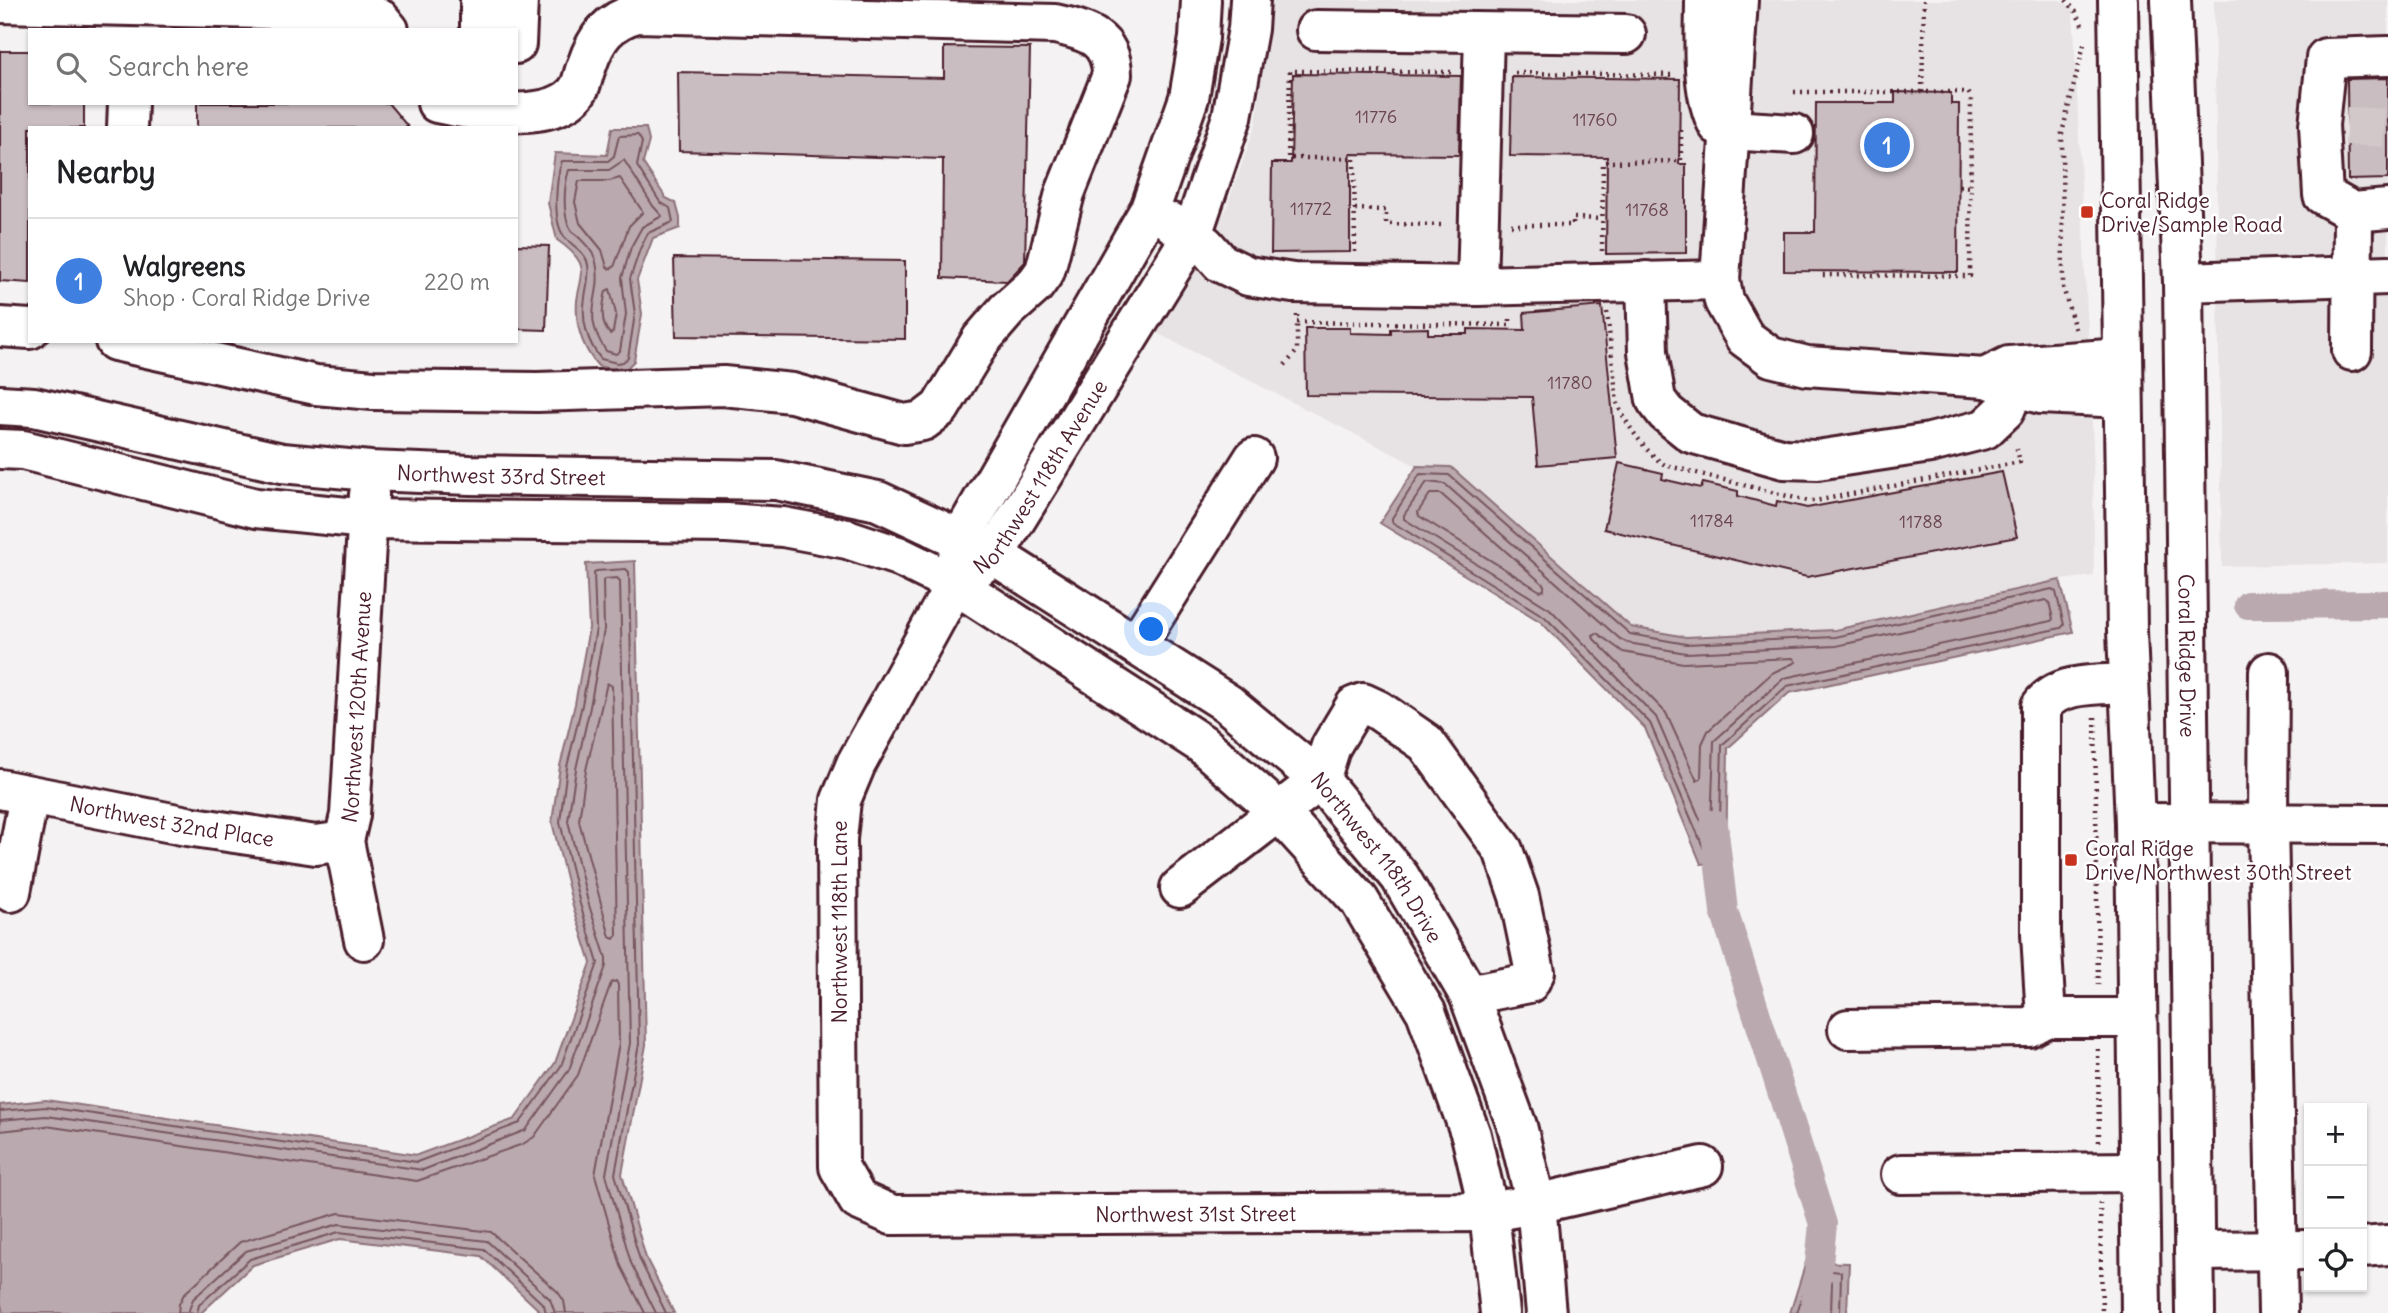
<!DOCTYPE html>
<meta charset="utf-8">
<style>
:root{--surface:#fff;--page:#f6f6f6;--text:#202124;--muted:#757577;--line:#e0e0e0;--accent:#b45309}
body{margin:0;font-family:Delius,sans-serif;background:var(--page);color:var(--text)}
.controls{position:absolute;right:21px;bottom:21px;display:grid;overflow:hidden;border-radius:0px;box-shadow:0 2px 5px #0004}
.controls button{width:63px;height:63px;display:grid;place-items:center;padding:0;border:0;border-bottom:2px solid var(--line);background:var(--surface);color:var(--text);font:35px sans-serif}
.you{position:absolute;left:1152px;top:630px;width:24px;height:24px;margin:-18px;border:5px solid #fff;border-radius:50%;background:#1a73e8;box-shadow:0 0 0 10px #1a73e833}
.badge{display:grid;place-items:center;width:46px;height:46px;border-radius:50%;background:var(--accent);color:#fff;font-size:23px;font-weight:700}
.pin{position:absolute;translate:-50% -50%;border:4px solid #fff;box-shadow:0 2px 7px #0006}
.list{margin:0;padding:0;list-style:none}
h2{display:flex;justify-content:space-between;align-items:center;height:91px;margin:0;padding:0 28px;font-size:30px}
h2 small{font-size:23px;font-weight:400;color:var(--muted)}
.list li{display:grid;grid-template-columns:46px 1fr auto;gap:21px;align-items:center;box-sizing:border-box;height:126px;padding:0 28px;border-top:2px solid var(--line)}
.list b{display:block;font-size:26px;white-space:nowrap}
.list p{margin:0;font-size:23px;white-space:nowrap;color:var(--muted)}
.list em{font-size:23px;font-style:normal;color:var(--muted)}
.icon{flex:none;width:38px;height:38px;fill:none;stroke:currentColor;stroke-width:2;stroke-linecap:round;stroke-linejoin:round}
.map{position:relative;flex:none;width:2388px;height:1313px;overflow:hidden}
.search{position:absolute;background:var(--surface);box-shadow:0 2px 5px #0004;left:28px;top:28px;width:490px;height:77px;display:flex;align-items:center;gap:18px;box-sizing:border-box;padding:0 24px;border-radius:0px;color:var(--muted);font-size:26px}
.panel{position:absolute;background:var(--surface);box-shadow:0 2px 5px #0004;left:28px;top:126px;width:490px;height:217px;border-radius:0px}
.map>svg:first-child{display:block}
</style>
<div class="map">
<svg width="2388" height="1313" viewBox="0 0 2388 1313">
<rect width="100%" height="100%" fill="#f4f2f2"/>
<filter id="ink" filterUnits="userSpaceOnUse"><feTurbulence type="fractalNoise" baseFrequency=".0143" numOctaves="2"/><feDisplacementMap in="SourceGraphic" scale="14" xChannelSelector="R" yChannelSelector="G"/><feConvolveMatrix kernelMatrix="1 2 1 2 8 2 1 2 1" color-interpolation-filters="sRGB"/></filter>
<g filter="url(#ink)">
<g fill="#e7e2e3">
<polygon points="1271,0 2059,0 2073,8 2093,446 2094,576 2060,580 1835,630 1686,637 1631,627 1451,468 1417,466 1153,331 1225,212 1256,124"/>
<polygon points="2214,0 2388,0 2388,563 2222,566"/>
</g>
<g fill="#baa9ae" stroke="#8d727a" stroke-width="2">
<path d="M612 128H646L649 141 643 163 666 198 676 203 680 218V228L653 238 637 280 642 314 634 361 626 369 616 370 598 366C582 347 575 326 577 301 578 289 585 274 580 263 575 253 566 246 557 240L548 203 555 153 607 155Z"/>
<polygon points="1417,466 1451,467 1631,627 1686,637 1835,630 2060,580 2073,632 1789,693 1728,748 1726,862 1701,864 1645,728 1541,622 1380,523"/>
<polygon points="635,561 646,1045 622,1174 646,1258 674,1313 542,1313 481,1256 340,1239 253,1265 201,1313 3,1313 0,1300 0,1105 46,1100 417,1155 515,1119 555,1063 591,963 573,906 552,822 560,766 575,704 589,628 586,564"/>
<polygon points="1806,1262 1849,1263 1847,1313 1790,1313"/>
</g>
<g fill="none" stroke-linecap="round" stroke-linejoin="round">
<g stroke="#77565f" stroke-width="2">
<path d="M638 135 642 142 637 166 660 202 670 208 673 222 648 233 640 249 630 279 635 314 628 358 623 362 617 363 601 359C587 342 581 320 585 298 586 287 590 276 588 265 586 251 570 245 564 236 552 221 556 178 562 161H608L614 156 619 136Z"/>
<path d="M624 160 653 206 662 216 642 227 631 247 622 278 626 314 620 351 616 354 606 351C579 311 604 299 596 262 594 251 582 240 574 233 561 221 564 185 569 170H609Z"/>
<polygon points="620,178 643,212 629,226 614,267 610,269 607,267 602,250 580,223 575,202 579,181 609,181"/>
<path d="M610 289 616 314 613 332 610 334C599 323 603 304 606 291Z"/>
<polygon points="1420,474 1449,475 1630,634 1686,644 1835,637 2052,589 2056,592 2064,625 2061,628 1787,686 1722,745 1719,853 1717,856 1707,856 1650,723 1545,617 1392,522 1392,518"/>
<polygon points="1427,482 1445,484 1620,639 1628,643 1686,653 1836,646 2046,600 2049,602 2053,619 2051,621 1784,678 1714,741 1711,830 1706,833 1656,717 1550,609 1404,519 1404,515"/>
<polygon points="1430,494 1441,494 1544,585 1544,590 1540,591 1419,516 1418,512"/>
<polygon points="1597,633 1623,652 1683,663 1793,658 1796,662 1772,673 1708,731 1702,744 1701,778 1697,781 1666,713 1594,639 1593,635"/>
<polygon points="607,683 612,686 617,935 614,939 610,937 579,821 586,770"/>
<polyline points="0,1111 46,1107 417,1162 520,1123 561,1066 598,963 580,904 560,822 567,767 582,705 596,629 594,573 596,571 626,569 629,572 639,1044 615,1174 640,1260 666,1313"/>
<polyline points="0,1120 46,1116 423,1170 526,1130 569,1070 606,966 606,958 588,902 568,821 576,769 590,707 604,630 603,581 605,579 617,578 620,581 630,1043 606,1174 631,1263 656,1313"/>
<polyline points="0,1131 46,1126 417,1181 523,1144 534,1137 578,1075 611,983 616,981 618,985 619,1043 595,1175 621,1266 645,1313"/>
<polyline points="178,1313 179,1304 184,1294 240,1242 339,1213 491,1232 558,1292 564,1301 566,1313"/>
<polyline points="188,1313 193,1299 246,1251 339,1224 487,1241 550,1299 555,1313"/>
<polyline points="197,1313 199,1305 250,1259 339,1232 484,1249 544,1305 546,1313"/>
<polyline points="1797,1313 1810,1271 1813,1269 1841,1272 1840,1313"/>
<polyline points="1806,1313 1816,1280 1820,1278 1832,1281 1831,1313"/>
</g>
<g stroke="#baa9ae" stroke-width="28">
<polyline points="2248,605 2388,604"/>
<polyline points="1714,824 1724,911 1823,1224 1814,1313"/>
</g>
</g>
<g fill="#cabdc1" stroke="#4a1f2b" stroke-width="2">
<polygon points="944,47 1030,48 1025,262 1007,281 942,278 943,159 679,151 678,72 944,78"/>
<polygon points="0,51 30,51 30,103 84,103 84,128 30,128 30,283 0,281"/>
<polygon points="1293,74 1461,76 1459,155 1350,154 1350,252 1271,253 1272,163 1291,163"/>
<polygon points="1512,77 1680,79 1679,164 1686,164 1686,253 1606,254 1607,157 1510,156"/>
<polygon points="2388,78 2388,179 2348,180 2347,79"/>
<polygon points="1895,92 1951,93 1951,104 1959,104 1958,272 1784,271 1784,232 1815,232 1816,103 1895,103"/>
<polygon points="197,103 388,103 409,128 197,128"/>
<polygon points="516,245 549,246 546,330 516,329"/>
<polygon points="674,258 905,261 905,339 676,336"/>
<polygon points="1602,306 1617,458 1538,465 1532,397 1306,395 1305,328 1350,328 1350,333 1391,334 1391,329 1428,328 1428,334 1468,334 1468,329 1525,330 1524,313"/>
<polygon points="1619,463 1663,473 1662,479 1701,488 1703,483 1738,491 1738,496 1776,506 1777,501 1807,508 2002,472 2017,537 1807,577 1604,529"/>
</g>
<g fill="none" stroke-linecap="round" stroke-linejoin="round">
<polyline stroke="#d2c8ca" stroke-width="38" stroke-dasharray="38 19" stroke-linecap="butt" points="2346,126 2388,128"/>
<g stroke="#4a1f2b" stroke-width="44">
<g id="minor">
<path id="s1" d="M1201 0 1199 38 1189 98 1150 209 960 540 955 584 856 764 841 800 837 839 839 1167 858 1200 892 1215 1489 1212 1536 1204 1703 1166"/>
<path d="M1705 0C1705 38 1700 91 1718 125"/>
<polyline points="1738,0 1720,280 1724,301 1745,338 1771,357 1807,366 1985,378 2041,394 2123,398"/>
<polyline points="0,3 356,11 379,18 389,30"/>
<polyline points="480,30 480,0"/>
<polyline points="1316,30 1626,34"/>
<polyline points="516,44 518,0"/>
<polyline points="2388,56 2326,58 2319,125 2323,195 2353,212 2388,209"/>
<polyline points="127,128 128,103"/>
<polyline points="1729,130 1794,134"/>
<polyline points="1172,223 1205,245 1221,263 1248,276 1293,283 1477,286 1720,280"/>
<polyline points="1646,281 1648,352 1656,400 1666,413 1691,433 1784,459 1817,460 1930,443 1985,429 2005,410 2015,386"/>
<polyline points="2183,282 2388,275"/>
<polyline points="1477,286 1484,34"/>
<polyline points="0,327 30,329"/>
<path d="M115 341 316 385 373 390 537 392 723 386 792 393 904 424 923 421 940 408 981 340 1007 310 1035 285 1045 271 1065 193 1112 75C1112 38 1087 31 1055 24L637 13C608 21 596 38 587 65 584 71 583 79 580 86 561 126 472 111 437 103"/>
<polyline points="2352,351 2353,212"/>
<polyline points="1985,378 2009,366 2122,358"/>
<path id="s2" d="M0 405 34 407 282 463 370 471 470 475 776 480 878 501 994 555 1227 703 1320 780 1400 877 1469 995 1517 1126 1536 1204 1546 1313"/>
<polyline points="0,449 23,450 256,508 367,519 727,523 783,527 847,539 898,556 955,584 1202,744 1279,812 1359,900 1426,1012 1471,1135 1489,1212 1500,1313"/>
<path id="s3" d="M973 571 994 555 1192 235 1232 117 1248 29 1250 0"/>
<polyline points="1136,645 1254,458"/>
<polyline points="2269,672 2268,823 2278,1313"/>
<path d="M2129 683C2101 685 2059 681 2041 706V934L2046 1018H2137"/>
<path id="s4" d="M0 789 187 826 316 845 344 841"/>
<polyline points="2135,823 2388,824"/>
<polyline points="1180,888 1320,780 1331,746 1355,706 1363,703 1378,710 1426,743 1503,850 1519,896 1535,972 1529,983 1469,995"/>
<polyline points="11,892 29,796"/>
<path id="s5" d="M364 940 344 841 350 815 369 494"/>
<polyline points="1848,1029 2029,1027 2046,1018"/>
<polyline points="1901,1174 2139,1172"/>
<polyline points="2362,1247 2388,1245"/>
<polyline points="2194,1251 2309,1250"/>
</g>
</g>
<g stroke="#4a1f2b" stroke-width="44">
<g id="major">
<polyline points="2118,0 2127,631 2135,823 2141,1313"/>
<path id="s6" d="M2171 0 2183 282 2195 1313"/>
</g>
</g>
<g stroke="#4a1f2b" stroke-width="4.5" stroke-dasharray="2 5" stroke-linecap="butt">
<polyline points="2066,0 2076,12 2084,29"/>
<polyline points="1515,73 1674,75"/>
<polyline points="1794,92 1968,92 1971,97 1970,276 1818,275"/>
<polyline points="1922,92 1924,0"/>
<polyline points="1959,186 1970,187"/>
<polyline points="1355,209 1386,210 1386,224 1446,225"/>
<polyline points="1511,225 1573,225 1573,218 1602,219"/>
<polyline points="1602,251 1603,162 1681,161 1681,125"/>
<polyline points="1355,252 1354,158 1288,158 1290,71 1454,72"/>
<path d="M1607 312 1617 402C1624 422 1647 454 1665 465L1807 501H1815L2020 462 2016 445"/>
<polyline points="1297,315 1297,322 1510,325 1510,316"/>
<polyline points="2075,329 2063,287 2062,133 2084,44"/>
<polyline points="1285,365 1297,351 1297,322"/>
<polyline points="2095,717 2098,988"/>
<polyline points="2098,1049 2099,1142"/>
<polyline points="2100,1203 2102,1313"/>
</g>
<use href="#minor" stroke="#fff" stroke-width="38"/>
<use href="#major" stroke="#fff" stroke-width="38"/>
</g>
</g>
<g fill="#c8321e" stroke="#fff" stroke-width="2.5">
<rect x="2080" y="205" width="14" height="14" rx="3.5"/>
<rect x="2064" y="853" width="14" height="14" rx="3.5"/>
</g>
<g text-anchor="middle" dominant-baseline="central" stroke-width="5" stroke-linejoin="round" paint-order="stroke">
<g font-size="18" fill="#6a4650">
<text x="1376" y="116">11776</text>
<text x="1595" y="119">11760</text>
<text x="1311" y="208">11772</text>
<text x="1647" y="209">11768</text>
<text x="1570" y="382">11780</text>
<text x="1712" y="520">11784</text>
<text x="1921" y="521">11788</text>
</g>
<g font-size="21" fill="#4a1f2b" stroke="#fff" text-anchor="start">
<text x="2101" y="200">Coral Ridge<tspan x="2101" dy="24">Drive/Sample Road</tspan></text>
<text x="2085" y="848">Coral Ridge<tspan x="2085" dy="24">Drive/Northwest 30th Street</tspan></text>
</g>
<g font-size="21" fill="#4a1f2b" stroke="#fff">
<text stroke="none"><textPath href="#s2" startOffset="508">Northwest 33rd Street</textPath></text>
<text stroke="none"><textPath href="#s3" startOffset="117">Northwest 118th Avenue</textPath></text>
<text stroke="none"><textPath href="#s6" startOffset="656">Coral Ridge Drive</textPath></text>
<text stroke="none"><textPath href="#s5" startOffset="236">Northwest 120th Avenue</textPath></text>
<text stroke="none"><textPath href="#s4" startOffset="175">Northwest 32nd Place</textPath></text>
<text stroke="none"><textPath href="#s2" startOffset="1508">Northwest 118th Drive</textPath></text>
<text transform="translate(839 922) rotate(-90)">Northwest 118th Lane</text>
<text stroke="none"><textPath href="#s1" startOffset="1633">Northwest 31st Street</textPath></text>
</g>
</g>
</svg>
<div class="controls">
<button>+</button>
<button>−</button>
<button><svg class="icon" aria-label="locate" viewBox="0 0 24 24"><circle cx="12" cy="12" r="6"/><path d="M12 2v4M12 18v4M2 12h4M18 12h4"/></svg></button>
</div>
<div class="you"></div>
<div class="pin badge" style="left:1887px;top:145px;background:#3f7fe0">1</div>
<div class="search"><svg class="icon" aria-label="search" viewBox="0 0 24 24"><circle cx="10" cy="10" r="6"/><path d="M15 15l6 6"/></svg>Search here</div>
<section class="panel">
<h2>Nearby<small></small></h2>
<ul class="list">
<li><span class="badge" style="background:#3f7fe0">1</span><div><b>Walgreens</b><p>Shop · Coral Ridge Drive</p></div><em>220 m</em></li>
</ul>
</section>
</div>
